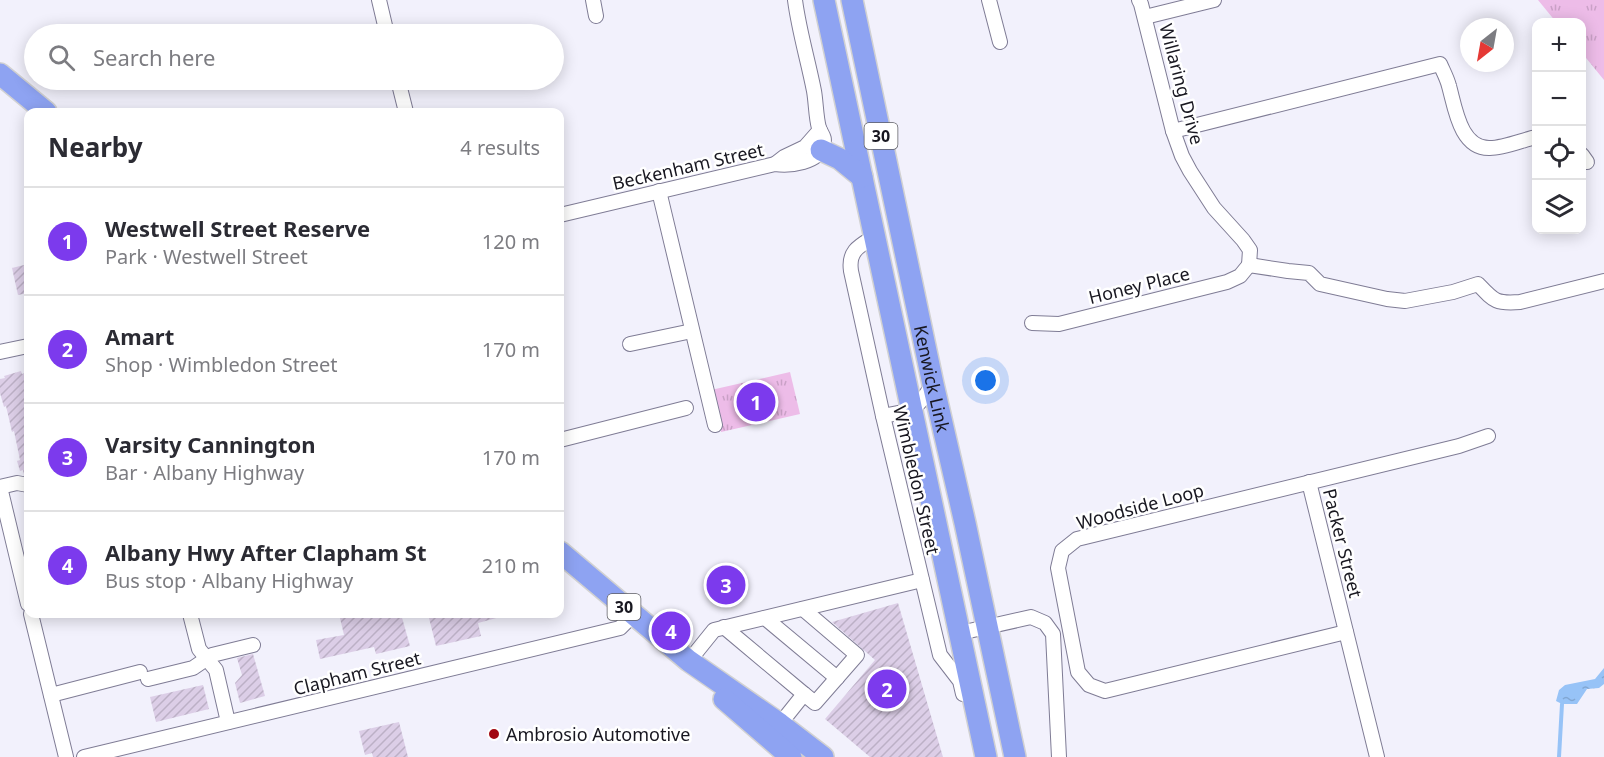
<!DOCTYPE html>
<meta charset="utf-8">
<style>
:root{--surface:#fff;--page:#f2f2f3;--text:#2b2b33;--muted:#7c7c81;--line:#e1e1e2;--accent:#7c3aed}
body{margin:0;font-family:"Noto Sans",sans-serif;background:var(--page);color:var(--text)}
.controls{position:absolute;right:18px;top:18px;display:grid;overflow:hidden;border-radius:12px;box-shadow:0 3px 15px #0003}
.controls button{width:54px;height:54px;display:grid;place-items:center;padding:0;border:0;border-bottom:2px solid var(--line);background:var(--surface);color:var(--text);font:30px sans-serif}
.compass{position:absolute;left:1460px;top:18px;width:54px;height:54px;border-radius:50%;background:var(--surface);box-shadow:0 3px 15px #0003;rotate:211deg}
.you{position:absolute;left:986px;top:381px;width:21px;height:21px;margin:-15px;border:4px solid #fff;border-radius:50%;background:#1a73e8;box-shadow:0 0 0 9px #1a73e833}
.badge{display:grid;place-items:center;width:39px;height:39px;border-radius:50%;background:var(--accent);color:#fff;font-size:20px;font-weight:700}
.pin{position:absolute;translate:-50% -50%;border:3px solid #fff;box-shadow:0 2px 6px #0006}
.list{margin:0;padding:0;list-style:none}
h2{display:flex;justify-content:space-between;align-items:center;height:78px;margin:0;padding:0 24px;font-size:26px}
h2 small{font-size:20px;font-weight:400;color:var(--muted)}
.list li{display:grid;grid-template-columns:39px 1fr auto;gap:18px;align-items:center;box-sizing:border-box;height:108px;padding:0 24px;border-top:2px solid var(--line)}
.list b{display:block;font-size:22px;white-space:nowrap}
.list p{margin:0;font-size:20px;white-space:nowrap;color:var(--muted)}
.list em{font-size:20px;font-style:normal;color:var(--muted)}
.icon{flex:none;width:33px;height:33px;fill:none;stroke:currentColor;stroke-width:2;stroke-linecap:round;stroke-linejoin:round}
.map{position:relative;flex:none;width:1604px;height:757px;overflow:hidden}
.search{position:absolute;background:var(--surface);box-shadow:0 3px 15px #0003;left:24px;top:24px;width:540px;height:66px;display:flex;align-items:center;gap:15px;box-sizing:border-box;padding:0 21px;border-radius:33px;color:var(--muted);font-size:22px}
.panel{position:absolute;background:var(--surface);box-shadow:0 3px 15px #0003;left:24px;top:108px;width:540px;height:510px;border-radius:12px}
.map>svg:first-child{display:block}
</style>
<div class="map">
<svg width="1604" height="757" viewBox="0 0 1604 757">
<defs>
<pattern id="park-tufts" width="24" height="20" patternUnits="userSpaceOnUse" patternTransform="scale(1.5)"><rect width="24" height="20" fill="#edbce8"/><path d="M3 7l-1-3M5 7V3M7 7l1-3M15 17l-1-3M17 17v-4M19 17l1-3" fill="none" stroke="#caa1c7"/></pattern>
<pattern id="water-ripples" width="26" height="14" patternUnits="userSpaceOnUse" patternTransform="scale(1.5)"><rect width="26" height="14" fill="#97c3f7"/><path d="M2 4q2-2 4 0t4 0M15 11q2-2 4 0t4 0" fill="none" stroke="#81a7d3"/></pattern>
<pattern id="building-hatch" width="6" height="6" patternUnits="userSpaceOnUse" patternTransform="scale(1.5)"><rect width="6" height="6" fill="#dccee7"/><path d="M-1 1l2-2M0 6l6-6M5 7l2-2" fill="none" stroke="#bcb0c6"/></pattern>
</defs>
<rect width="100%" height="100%" fill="#f2f1fc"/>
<g fill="url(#park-tufts)">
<polygon points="1538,0 1604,0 1604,80 1582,53 1582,22 1556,22"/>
<polygon points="790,372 800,414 721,432 711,390"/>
</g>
<polygon fill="url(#water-ripples)" points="1604,668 1604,684 1599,688 1587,689 1577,704 1562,704 1556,701 1559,690 1565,685 1595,679"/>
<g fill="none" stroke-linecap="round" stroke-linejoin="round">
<polyline stroke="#97c3f7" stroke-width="4" points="1559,757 1562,704"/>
</g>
<g fill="url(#building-hatch)">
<polygon points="28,264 28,293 18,295 12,268"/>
<polygon points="21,371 22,374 28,372 28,476 24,475 23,470 20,471 17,461 20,460 14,431 12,432 6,406 4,407 0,393 0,379 5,378 4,376"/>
<polygon points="898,603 943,757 870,757 825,719 875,660 832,622"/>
<polygon points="339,614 401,614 410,646 376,654 374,647 320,659 316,640 344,635"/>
<polygon points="428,614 499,614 500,617 478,623 481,636 436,646"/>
<polygon points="253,654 265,696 240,703 235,683 242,675 237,658"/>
<polygon points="203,685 209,709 156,722 150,697"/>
<polygon points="399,722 408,757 373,757 372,753 365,755 359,731"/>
</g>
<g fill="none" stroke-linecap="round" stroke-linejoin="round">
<g stroke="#7f7c95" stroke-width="16">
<g id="minor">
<polyline points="379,0 387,34"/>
<polyline points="593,0 596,16"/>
<polyline points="989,0 1000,42"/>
<polyline points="1139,0 1141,4 1173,131 1182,156 1190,171 1214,208 1243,240 1250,250 1249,265"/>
<polyline points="1145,17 1214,0"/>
<polyline points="398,80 406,112"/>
<path d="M1173 131 1440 64C1443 71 1447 78 1449 86 1455 107 1460 149 1490 148 1503 148 1523 140 1536 137"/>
<polyline points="1582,155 1587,162"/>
<polyline points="775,164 784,157 805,147 820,130"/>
<polyline points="659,191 715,425"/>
<path d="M560 215 775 164C790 166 819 163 823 145 826 137 821 134 819 128 816 118 816 102 814 91 808 60 799 31 795 0"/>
<path d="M874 237C859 246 848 251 851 271L883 416 940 655 960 681 963 694"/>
<path d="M1249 265 1288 271 1309 273 1320 284 1387 299 1405 301 1453 292 1478 284C1494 301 1496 304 1520 302L1604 281"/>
<polyline points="1032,323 1059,324 1227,282 1240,276 1249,265"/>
<polyline points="630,344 692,331"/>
<polyline points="0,352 28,346"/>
<path d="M883 416C914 410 915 412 933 384"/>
<polyline points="560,440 686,408"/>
<polyline points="1309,482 1377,757"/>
<polyline points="0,487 28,604"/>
<polyline points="0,487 17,483 28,485"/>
<polyline points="803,609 857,655 815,703 804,694"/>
<polyline points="31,614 66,757"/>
<polyline points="190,614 199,649 216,670 228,722"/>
<polyline points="765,618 837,678"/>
<polyline points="724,627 804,694 780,724"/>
<polyline points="1346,632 1105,691 1089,685 1078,672 1058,568 1062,551 1077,539 1459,446 1488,436"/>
<polyline points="960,633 1031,617 1045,623 1053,634 1059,757"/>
<polyline points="689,661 714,630 922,580"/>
<polyline points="148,679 193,668 212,655 253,645"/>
<polyline points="51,695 140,672"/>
<polyline points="84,757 620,628 633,615"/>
</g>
</g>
<g stroke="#d1d1d2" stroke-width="24">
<g id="highway">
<polyline points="824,0 986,757"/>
<path id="s1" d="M852 0 933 384 965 523 1015 757"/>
<polyline points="0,74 46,112"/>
<polyline points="821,150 840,159 862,177"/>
<polyline points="560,552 689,661 780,724 823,757"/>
<polyline points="724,699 791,757"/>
</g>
</g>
<use href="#minor" stroke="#fff" stroke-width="14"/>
<use href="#highway" stroke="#8ea3f2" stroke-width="21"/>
</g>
<circle fill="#a20811" stroke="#fff" stroke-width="2" cx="494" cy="734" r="6"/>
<g text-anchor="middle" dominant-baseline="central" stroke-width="5" stroke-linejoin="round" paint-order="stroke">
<g fill="#fff" stroke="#5d5d63" stroke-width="1.5">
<rect x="864.5" y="123" width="33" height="26" rx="4.5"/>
<rect x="607.5" y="594" width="33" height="26" rx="4.5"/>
</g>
<g font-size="16" font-weight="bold" fill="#181720">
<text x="881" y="136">30</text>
<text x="624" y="607">30</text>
</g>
<g font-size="18" fill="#181720" stroke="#fff">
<text transform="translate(1182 84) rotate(75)">Willaring Drive</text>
<text transform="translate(688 166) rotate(-13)">Beckenham Street</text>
<text transform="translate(1139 285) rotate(-14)">Honey Place</text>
<text stroke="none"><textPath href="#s1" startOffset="387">Kenwick Link</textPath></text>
<text transform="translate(917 480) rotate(77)">Wimbledon Street</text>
<text transform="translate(1140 506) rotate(-15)">Woodside Loop</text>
<text transform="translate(1343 543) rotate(76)">Packer Street</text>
<text transform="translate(357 673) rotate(-14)">Clapham Street</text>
</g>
<g font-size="18" fill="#181720" stroke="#fff" text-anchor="start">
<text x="506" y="734">Ambrosio Automotive</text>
</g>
</g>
</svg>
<div class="controls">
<button>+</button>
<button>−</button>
<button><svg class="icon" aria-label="locate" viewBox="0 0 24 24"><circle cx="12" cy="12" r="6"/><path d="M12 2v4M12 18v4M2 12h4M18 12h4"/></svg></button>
<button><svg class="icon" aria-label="layers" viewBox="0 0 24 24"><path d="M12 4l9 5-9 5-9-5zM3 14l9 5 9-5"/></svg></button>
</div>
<svg class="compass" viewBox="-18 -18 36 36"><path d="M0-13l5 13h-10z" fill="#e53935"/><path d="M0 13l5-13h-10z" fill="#7c7c81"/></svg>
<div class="you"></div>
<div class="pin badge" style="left:756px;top:402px">1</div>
<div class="pin badge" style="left:887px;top:689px">2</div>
<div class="pin badge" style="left:726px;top:585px">3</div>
<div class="pin badge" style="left:671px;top:631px">4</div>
<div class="search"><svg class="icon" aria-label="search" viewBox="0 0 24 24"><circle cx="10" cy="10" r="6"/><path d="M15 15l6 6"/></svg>Search here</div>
<section class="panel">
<h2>Nearby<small>4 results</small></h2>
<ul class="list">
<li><span class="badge">1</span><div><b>Westwell Street Reserve</b><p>Park · Westwell Street</p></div><em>120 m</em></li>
<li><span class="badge">2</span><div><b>Amart</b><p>Shop · Wimbledon Street</p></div><em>170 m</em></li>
<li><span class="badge">3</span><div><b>Varsity Cannington</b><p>Bar · Albany Highway</p></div><em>170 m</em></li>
<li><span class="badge">4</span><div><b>Albany Hwy After Clapham St</b><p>Bus stop · Albany Highway</p></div><em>210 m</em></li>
</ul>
</section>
</div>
